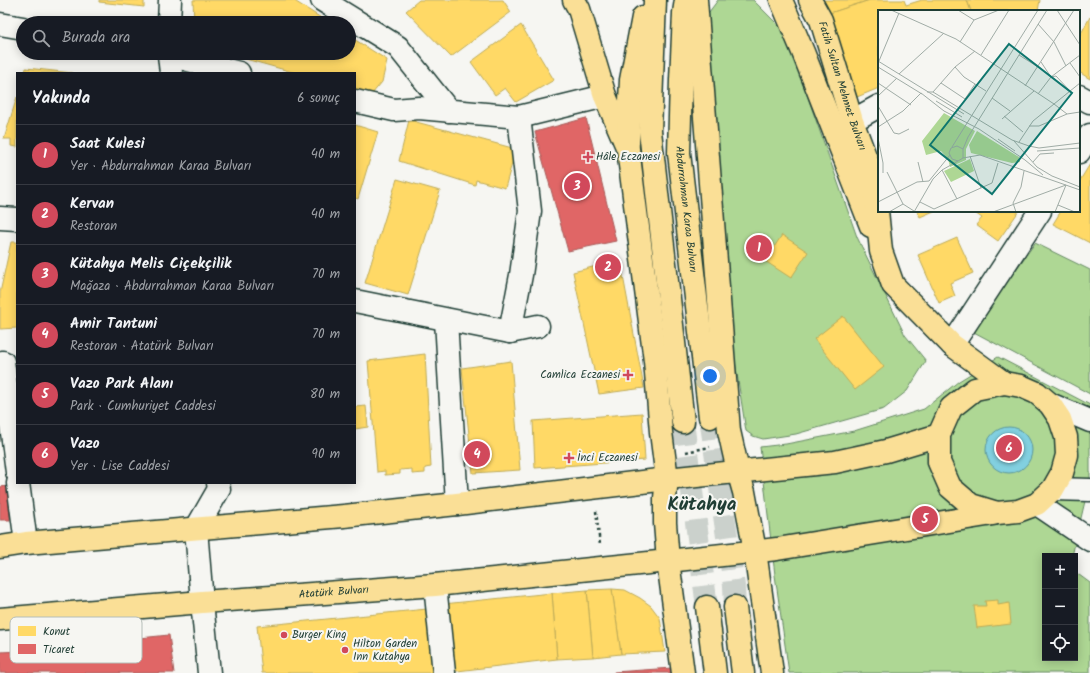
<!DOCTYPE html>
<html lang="tr">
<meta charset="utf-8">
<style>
:root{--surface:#171b24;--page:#242831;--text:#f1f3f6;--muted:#9ea1a6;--line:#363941;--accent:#d1495b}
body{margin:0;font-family:Kalam,sans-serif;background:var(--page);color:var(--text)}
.controls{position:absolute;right:12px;bottom:12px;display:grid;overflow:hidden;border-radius:0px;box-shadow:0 2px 10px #0003}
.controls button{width:36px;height:36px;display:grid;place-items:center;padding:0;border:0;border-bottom:1px solid var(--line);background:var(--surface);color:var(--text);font:20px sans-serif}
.you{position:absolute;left:710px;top:376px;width:14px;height:14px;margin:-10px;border:3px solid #fff;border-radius:50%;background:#1a73e8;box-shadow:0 0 0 6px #1a73e833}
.badge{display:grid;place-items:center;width:26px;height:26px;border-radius:50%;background:var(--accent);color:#fff;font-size:13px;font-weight:700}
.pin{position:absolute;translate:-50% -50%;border:2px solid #fff;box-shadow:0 1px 4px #0006}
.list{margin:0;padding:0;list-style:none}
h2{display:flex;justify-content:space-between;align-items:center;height:52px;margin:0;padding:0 16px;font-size:17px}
h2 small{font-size:13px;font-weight:400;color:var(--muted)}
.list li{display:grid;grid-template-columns:26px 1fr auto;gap:12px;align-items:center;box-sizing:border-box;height:60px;padding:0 16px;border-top:1px solid var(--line)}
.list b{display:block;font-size:15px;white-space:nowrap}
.list p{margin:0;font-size:13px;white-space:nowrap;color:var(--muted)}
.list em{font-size:13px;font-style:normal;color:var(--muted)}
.icon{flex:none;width:22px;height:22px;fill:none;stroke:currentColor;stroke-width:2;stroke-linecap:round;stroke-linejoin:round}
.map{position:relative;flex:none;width:1090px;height:673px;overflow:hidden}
.search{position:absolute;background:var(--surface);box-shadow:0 2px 10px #0003;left:16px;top:16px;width:340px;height:44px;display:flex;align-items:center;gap:10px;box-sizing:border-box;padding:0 14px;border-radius:22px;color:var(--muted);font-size:15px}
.panel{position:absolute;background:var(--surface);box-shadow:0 2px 10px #0003;left:16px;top:72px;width:340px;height:412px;border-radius:0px}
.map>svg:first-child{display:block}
</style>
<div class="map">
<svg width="1090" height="673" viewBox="0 0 1090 673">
<rect width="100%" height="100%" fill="#f6f6f2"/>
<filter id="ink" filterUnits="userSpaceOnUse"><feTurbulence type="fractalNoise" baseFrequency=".025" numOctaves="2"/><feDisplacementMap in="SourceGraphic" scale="8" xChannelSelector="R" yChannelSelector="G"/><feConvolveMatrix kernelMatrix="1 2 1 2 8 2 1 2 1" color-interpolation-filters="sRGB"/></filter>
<g filter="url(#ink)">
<g fill="#aed794" stroke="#668a64">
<polygon points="718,0 753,0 785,32 857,237 905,335 926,361 907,391 884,409 796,434 763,439 753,436 746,431 729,323 706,16"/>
<polygon points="1035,243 1090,270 1090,394 972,331"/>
<polygon points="998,357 1090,405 1090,480 1072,556 1045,556 1045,658 1075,658 1075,572 1090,583 1090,673 789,673 775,575 760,447 786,444 854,431 924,409 959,381"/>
</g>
<circle fill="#82d0e0" stroke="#5a959b" cx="1009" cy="450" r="23"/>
<g fill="#ffd966" stroke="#bcaa57">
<polygon points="99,0 144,0 144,7 99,2"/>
<polygon points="193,0 293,0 329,23 194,23"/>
<polygon points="419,0 503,0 511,12 451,57 406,11"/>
<polygon points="822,0 870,0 827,14"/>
<polygon points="870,0 904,0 906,5 922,0 967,0 971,11 879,11 879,88 857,97 827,14"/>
<polygon points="967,0 1040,0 1038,11 971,11"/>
<polygon points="1090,17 1090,79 1079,72 1079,37"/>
<polygon points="521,25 554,80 516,102 505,88 495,95 471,62"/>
<polygon points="349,36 387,60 382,82 372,94 355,89 355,73 296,73 231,55 226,53 349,53"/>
<polygon points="26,68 73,73 25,73"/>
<polygon points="17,97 17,147 11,146 11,139 4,139"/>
<polygon points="409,120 516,149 505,188 476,180 475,185 399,161"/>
<polygon points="355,125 378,132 358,199 355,198"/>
<polygon points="1090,164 1090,243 1053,224 1061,211 1079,211 1079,182"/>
<polygon points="397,179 440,191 408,295 365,283"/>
<polygon points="917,211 934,211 920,217"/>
<polygon points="972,211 1019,211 998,241 976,225 982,218"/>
<polygon points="782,235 808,252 791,278 765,261"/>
<polygon points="957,238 973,273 950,283 955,296 939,303 918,255"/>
<polygon points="11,242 17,242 17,328 0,329 0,293"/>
<polygon points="620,260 644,388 599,394 573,272"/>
<polygon points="843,316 884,367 855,390 814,339"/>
<polygon points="425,354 431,467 425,468 425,473 412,474 412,469 400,470 400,474 385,475 385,471 377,472 368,361"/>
<polygon points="511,361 520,470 473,473 462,368"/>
<polygon points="366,406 368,427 355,429 355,407"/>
<polygon points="642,413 645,460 535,468 533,421"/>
<polygon points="612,589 625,590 640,598 651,606 660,618 665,652 621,654"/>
<polygon points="612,589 621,654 593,657 587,590"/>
<polygon points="587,590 593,657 557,659 552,593"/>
<polygon points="552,593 557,659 449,672 443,604"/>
<polygon points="998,600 998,605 1009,603 1011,624 977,628 974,606 986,606 985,601"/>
<polygon points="427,609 433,673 262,673 257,626"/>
</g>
<g fill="#e06666" stroke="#a65a57">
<polygon points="586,118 616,241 568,251 535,132"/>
<polygon points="8,486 10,520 0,520 0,487"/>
<polygon points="169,635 174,673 0,673 0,652 39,650 89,644 131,644 130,639"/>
<polygon points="672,668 673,673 614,673 614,672"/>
</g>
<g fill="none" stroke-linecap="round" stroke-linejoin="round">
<g stroke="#cbd1cc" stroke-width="22" stroke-dasharray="22 11" stroke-linecap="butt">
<polyline points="710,417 734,586 735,607"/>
<polyline points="683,422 707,607"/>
</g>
<g stroke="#1f3d34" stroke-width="25">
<g id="minor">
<polyline points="322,0 398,47 449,111"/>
<polyline points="169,23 170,0"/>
<polyline points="0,24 23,28"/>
<polyline points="171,73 169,55 239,73"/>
<polyline points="1079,96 1090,102"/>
<polyline points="355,101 394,110 419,108 519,117 605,96"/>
<polyline points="852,121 879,106"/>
<polyline points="1079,152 1090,135"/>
<polyline points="0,218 17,219"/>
<polyline points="355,301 510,332 538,326"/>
<polyline points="446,320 457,504"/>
<polyline points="510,332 521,275 530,211 519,117"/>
<polyline points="952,345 1040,211"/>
<polyline points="3,362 17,472"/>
<polyline points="1050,404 1090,421"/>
<polyline points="18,483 26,543"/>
<polyline points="1053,489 1090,490"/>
<polyline points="1037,504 1090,540"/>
<polyline points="435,585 444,673"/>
<polyline points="209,673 202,602 196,529 219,489 218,483"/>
</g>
</g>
<g stroke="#1f3d34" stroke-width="25">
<g id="major">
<polyline points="574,0 579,9 605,96 628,149 655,361 661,432 667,479 665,498 665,523 668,561 683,673"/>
<polyline points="655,0 650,131 683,422"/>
<path id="s1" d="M686 0 684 13 681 80 679 153 710 417"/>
<polyline points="696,0 729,431 738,471 744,492 755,551 772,673"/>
<polyline points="781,0 803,52 871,226"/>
<path id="s2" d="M810 0 821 20 852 121 874 180 881 251 893 285 952 345 1004 383"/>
<polyline points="628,143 631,80 643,17"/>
<polyline points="0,547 26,543 344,516 457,504 667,479 835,462 886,451 939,435 951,408 975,389 1004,383 1021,386 1037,393 1050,404 1060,419 1066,437 1067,455 1062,473 1053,489 1037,504 1018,511 997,513 971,505 950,487 939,462 939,435"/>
<polyline points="707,607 715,673"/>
<polyline points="735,607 743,673"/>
<path id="s3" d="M0 619 202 602 435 585 668 561 777 549 993 514"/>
</g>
</g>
<g stroke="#1f3d34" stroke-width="2.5" stroke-dasharray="3 3" stroke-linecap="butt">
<polyline points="686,452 710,447"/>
<polyline points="596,511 600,545"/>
</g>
<use href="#minor" stroke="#f6f6f2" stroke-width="22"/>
<use href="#major" stroke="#fadf96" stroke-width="22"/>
</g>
</g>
<g fill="#d1495b" stroke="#f6f6f2" stroke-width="1.5">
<path d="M586 151h4v4h4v4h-4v4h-4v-4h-4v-4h4z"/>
<path d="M626 369h4v4h4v4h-4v4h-4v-4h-4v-4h4z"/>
<path d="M567 452h4v4h4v4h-4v4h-4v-4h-4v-4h4z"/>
<circle cx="284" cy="635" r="4"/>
<circle cx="345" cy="650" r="4"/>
</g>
<g text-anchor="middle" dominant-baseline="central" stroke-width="4" stroke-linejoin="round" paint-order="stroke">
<g font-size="11" fill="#1f3d34" stroke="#f6f6f2">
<text stroke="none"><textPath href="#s2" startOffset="92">Fatih Sultan Mehmet Bulvarı</textPath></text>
<text stroke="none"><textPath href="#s1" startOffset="210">Abdurrahman Karaa Bulvarı</textPath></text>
<text stroke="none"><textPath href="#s3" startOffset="335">Atatürk Bulvarı</textPath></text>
</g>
<g font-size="11" fill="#1f3d34" stroke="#f6f6f2" text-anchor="start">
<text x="596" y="157">Hâle Eczanesi</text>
<text x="620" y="375" text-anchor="end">Camlica Eczanesi</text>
<text x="577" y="458">İnci Eczanesi</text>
<text x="292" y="635">Burger King</text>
<text x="353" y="644">Hilton Garden<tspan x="353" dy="13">Inn Kutahya</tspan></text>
</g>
<g font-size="19" font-weight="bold" fill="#1f3d34" stroke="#f6f6f2">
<text x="702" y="505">Kütahya</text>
</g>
</g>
<g transform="translate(878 10)">
<rect width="202" height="202" fill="#f6f6f2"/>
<path d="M66 103 97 121 88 139V150L72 157 70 149 63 141 48 145 44 131ZM99 121 141 147 142 152 134 153 93 143 91 135ZM92 149 96 161 73 172 66 161Z" fill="#aed794"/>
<path fill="none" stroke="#a0aca6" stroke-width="1" d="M13 0 78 29 176 94 155 111 141 132M80 0 96 10M179 0 202 35M160 14 176 32 188 56M82 32 96 10 121 0M103 45 131 0M141 45 160 57M0 51 86 104M1 51 21 3M163 52 173 67 178 66 192 81M192 53 202 67M0 57 44 84M77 57 86 67 108 81M21 64 66 23M0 73 33 95M63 73 87 89 97 74M202 73 176 94 189 104 202 102M147 76 196 0M49 82H55L134 130 151 136 161 138 202 133M55 82 77 57 97 41M43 83 66 101 101 119 147 150 165 165M160 84 173 67 202 45M0 86 19 68M114 88 132 101M58 91 84 107M0 96 16 123 21 124 31 119M126 106 145 122M124 109 156 81M151 116H161L189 104M0 117 25 101 43 83M0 128 5 153V163M120 129 137 141M136 131 159 157 174 166 202 177M74 137 160 0M85 139 79 136 73 138 71 143 74 149 80 151 85 148V139L90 127 169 0M159 141 202 138M92 146 103 178M85 148 102 145 202 180M40 152 45 172M155 152 162 144 176 143M64 160 79 189M9 162 25 194 36 201M0 192 39 172 51 171 72 145M42 192 56 199 114 173 120 153M180 195 197 202M11 202 25 194M36 202 55 169 64 160 80 151M115 202 188 175M138 202 135 193 143 177 146 161M177 202 188 175"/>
<path fill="#0f766e" fill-opacity="0.15" stroke="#0f766e" stroke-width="2" d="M131 34 194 83 114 184 52 135Z"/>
<rect width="202" height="202" fill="none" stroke="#1f3d34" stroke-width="2"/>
</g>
<rect x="10" y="617" width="132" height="46" rx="6" fill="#f6f6f2" stroke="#b6beb9" stroke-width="1"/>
<rect x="18" y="626" width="18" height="10" fill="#ffd966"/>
<rect x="18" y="644" width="18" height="10" fill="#e06666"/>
<g font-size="11" fill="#1f3d34">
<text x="43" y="635">Konut</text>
<text x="43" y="653">Ticaret</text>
</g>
</svg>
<div class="controls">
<button>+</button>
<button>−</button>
<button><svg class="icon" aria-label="locate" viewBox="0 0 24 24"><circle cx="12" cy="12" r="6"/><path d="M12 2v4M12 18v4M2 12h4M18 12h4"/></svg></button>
</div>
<div class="you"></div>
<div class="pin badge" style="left:759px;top:248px">1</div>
<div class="pin badge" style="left:608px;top:267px">2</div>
<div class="pin badge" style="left:577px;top:186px">3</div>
<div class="pin badge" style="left:477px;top:454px">4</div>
<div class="pin badge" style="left:925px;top:519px">5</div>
<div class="pin badge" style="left:1009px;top:448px">6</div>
<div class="search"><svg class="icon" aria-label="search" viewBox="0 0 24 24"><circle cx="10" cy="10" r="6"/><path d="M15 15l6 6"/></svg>Burada ara</div>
<section class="panel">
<h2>Yakında<small>6 sonuç</small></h2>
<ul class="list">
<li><span class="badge">1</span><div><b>Saat Kulesi</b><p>Yer · Abdurrahman Karaa Bulvarı</p></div><em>40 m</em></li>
<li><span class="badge">2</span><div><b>Kervan</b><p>Restoran</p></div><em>40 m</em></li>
<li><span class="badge">3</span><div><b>Kütahya Melis Ciçekçilik</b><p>Mağaza · Abdurrahman Karaa Bulvarı</p></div><em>70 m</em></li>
<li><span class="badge">4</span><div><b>Amir Tantuni</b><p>Restoran · Atatürk Bulvarı</p></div><em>70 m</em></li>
<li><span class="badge">5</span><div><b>Vazo Park Alanı</b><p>Park · Cumhuriyet Caddesi</p></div><em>80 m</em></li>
<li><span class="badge">6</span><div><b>Vazo</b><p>Yer · Lise Caddesi</p></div><em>90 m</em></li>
</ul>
</section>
</div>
